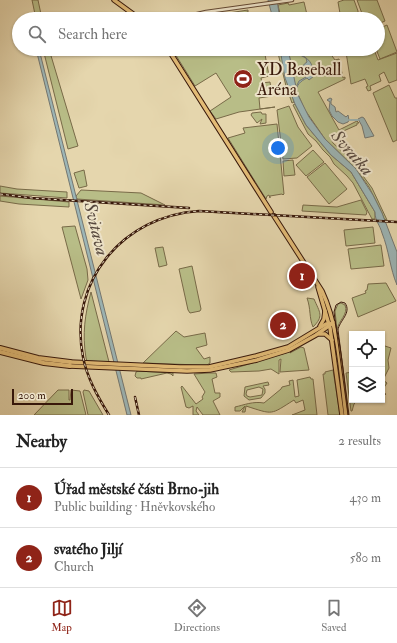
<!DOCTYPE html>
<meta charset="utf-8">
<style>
:root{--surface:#fff;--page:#f6f6f6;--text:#222;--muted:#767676;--line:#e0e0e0;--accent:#8f2418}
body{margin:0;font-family:"IM FELL Double Pica",serif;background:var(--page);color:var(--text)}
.controls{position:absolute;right:12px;bottom:12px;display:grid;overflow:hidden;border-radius:0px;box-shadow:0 1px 3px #0004}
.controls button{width:36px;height:36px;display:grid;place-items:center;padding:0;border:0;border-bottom:1px solid var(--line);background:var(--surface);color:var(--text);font:20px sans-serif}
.scale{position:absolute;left:12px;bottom:10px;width:61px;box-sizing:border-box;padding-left:4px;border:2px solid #38180a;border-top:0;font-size:11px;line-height:14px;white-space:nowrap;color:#38180a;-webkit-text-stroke:3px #eee4ca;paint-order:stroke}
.you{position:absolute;left:278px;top:148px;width:14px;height:14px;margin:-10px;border:3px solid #fff;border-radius:50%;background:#1a73e8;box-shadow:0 0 0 6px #1a73e833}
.badge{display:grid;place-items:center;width:26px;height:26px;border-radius:50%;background:var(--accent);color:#fff;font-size:13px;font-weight:700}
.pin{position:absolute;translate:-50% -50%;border:2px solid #fff;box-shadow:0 1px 4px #0006}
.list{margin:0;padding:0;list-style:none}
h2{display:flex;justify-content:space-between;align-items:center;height:52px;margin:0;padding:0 16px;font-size:17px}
h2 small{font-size:13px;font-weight:400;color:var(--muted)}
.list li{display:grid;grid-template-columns:26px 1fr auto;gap:12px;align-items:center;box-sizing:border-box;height:60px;padding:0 16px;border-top:1px solid var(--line)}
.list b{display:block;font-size:15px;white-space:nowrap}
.list p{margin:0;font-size:13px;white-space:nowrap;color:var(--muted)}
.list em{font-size:13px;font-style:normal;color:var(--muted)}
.icon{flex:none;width:22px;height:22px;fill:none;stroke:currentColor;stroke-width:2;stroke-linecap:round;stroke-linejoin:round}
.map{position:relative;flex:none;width:397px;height:415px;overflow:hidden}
.search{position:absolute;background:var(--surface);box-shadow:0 1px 3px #0004;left:12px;right:12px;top:12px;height:44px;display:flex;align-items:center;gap:10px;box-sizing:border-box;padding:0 14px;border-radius:22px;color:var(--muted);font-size:15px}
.sheet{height:172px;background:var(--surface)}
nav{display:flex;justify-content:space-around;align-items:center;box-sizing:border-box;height:56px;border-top:1px solid var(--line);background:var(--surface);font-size:11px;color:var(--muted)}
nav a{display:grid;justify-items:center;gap:2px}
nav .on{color:var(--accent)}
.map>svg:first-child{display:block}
</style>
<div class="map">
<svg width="397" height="415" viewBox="0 0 397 415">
<rect width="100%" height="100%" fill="#e5d6ad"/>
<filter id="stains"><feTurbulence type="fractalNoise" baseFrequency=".005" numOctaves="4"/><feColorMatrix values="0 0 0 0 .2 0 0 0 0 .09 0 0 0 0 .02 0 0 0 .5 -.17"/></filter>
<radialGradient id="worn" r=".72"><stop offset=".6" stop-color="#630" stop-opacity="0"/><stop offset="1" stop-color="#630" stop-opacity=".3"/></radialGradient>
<g fill="#b8bd87" stroke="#786a48" fill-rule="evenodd">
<polygon points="32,0 38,0 42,19 36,19"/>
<polygon points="344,0 354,0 358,11 358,19 341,19 338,2"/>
<polygon points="357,0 377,0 385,21 378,24 378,19 364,19"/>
<polygon points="304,2 308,19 281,19 278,5 288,3 289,5"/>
<polygon points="248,10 248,12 236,14 250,13 236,15 237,19 209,19 209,16"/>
<polygon points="387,25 397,52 380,59 376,49 378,49 378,29"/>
<polygon points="43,49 49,49 78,146 68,149"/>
<polygon points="172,49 264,49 269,76 261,78 262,83 270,82 272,96 259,98 260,109 275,107 239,112 216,119 210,111 231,97 216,73 195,86"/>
<polygon points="277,49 280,49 294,102 292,103 286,86"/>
<polygon points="288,49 327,49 335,60 339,59 343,78 345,77 345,79 318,92 339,130 357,121 359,123 357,123 357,125 330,137 333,143 344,153 346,153 372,188 387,220 384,219 382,213 369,187 356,169 325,139 305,110 296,90"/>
<polygon points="347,49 372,49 375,52 378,60 397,53 397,80 389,83 384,72 379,75 381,81 370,86 371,90 368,91 366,87 368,86 365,79 351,84 346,52"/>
<polygon points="389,85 395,98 397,98 397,140 393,142 373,93"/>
<polygon points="295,104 306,125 331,155 351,172 375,212 375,219 372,219 353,183 347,176 334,164 330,157 323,150 316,141 308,134 293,105"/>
<polygon points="289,106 298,127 312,146 297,158 283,159 277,110"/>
<polygon points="261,112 262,114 266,114 266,123 260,124 262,119 257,123 251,115 252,113"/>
<polygon points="277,124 284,194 283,195 282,194 270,196 270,198 269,195 267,196 266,199 228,138 245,133 243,128"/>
<polygon points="313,150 324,162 306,176 296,165"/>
<polygon points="293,160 295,175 284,176 283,161"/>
<polygon points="325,163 347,189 329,204 307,177"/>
<polygon points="84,170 87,186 79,188 74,173"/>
<polygon points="0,186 17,189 67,192 67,198 0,193"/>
<polygon points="81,190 141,193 165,205 77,199 76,196"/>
<polygon points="0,196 69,202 69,207 19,204 0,201"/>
<polygon points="361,200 367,212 366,215 302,211 303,205 337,207"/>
<polygon points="75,226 87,269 88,280 81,299 62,227"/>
<polygon points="373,227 375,243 346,246 344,230"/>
<polygon points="381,245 384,266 351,269 348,249"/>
<polygon points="163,247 167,265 159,267 155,248"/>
<polygon points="192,266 201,309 200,311 190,313 188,310 179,269"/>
<polygon points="386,283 396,301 358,317 352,298 366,293 365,291 367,290 368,284"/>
<path d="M91 292 109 362 87 361 86 358C82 334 85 314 91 292Z"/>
<path d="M307 298 314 299C320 313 324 316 313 327 309 318 311 309 307 298Z"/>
<path d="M341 303 345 305C349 314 338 321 337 330L335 311 338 304Z"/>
<polygon points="176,331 184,337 205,333 207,345 196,348 204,359 210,357 210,363 207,365 199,365 143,363"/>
<polygon points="382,345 391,348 388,360 389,368 383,380 387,383 383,389 384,393 386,394 385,395 383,393 382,386"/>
<polygon points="301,347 304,348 309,370 280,372 281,359 279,360 279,374 271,369 259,371 231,372 229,370 292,351 290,353"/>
<polygon points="333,370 340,415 328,415 323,374 325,374 325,372"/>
<polygon points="138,371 173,373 173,376 171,374 167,373 141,379 141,378 137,378 135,376 136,372"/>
<polygon points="352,372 352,400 358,400 354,404 352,411 351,411 346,373"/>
<polygon points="209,373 216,373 217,377 212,379 215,393 220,393 220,397 213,401 220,415 203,415 197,407 196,411 199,415 193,415 193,406 189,408 186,407 181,387 182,386 196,404 203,399 202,397 205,392 194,374"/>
<path d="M310 377 311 379H313L317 415H292L305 410 303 400 296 403 294 400C270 415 274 415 246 406L245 412H242L245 406 240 411H235V407C244 405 253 401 264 403L281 389 282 387 290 385 289 381 293 380 295 397 299 396 297 380Z"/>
<path d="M268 382 269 385 263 386 265 389V393L261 398 249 400 244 396 245 387ZM259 387 263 389 262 395 250 397 247 396 246 394 247 390Z"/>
<polygon points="58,390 69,390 69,400 70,400 71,390 80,391 86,415 34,415"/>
<polygon points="84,390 89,391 103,415 88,415 83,392"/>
</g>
<g fill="#9cb6b7" stroke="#747772">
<polygon points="268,0 277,0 279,13 284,19 273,19"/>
<polygon points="36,49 39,49 131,415 127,415"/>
<path d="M280 49H288L296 87 299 81 306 77C302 72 300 66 307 62L306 58 296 53V49H297L298 53C309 59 313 62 314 76L309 80 307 78C301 81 295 85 297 93L309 117 325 139 356 169 373 195 382 213 397 252V285C390 269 389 250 382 233 380 225 375 221 375 212L351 172 331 155 306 125 295 104 285 78Z"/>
<polygon points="330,98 332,99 331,101 331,104 335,107 336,112 338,111 346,117 348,115 349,120 348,122 343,124 338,122 332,116 329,110 330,102 327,100"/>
<polygon points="362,117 364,118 374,136 365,138 362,126 358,119"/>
</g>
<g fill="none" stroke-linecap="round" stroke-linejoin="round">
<polyline stroke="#9cb6b7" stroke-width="2" points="349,120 358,120"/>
<g stroke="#634833" stroke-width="4.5">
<polyline id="minor" points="176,19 206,12 292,0"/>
</g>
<g stroke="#38180a" stroke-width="5.5">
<g id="major">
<polyline points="114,0 140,19"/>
<polyline points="168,49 271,212"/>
<path d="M274 216 322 291C339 327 341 376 346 415"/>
<polyline points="318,287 330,328 342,415"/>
<polyline points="320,326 324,319 325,311"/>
<polyline points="319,334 325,334 332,340"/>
<polyline points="70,362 180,367 209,367 256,356 288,347 326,324 332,324"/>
<polyline points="70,366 187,371 210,370 257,360 289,350 316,335 330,325 333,322"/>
</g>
</g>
<g stroke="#38180a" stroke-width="6">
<g id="highway">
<polyline points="0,348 38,358 70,362"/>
<polyline points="0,352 44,363 70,366"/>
</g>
</g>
<use href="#minor" stroke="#eee4ca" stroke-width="2.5"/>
<use href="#major" stroke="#e2bb76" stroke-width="3.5"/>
<use href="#highway" stroke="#e2bb76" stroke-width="4"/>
<path stroke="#38180a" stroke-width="1" d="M348 415 334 312 336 305 341 302 345 303C352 313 339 321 338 330L349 415"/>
<g stroke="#38180a" stroke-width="2.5">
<g id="rail">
<polyline points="0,194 32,198 189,208"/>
<polyline points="135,397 139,415"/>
<path d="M109 415C98 397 87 378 83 357 68 281 123 216 199 211L397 222"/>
</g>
</g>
<use href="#rail" stroke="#eee4ca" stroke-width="1" stroke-dasharray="3" stroke-linecap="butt"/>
</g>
<defs>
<g id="stadium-disc" transform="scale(1)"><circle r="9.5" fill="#8f2418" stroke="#eee4ca"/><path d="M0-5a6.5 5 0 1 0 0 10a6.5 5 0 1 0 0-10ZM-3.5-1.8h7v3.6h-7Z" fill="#fff"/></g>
</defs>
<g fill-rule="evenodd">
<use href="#stadium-disc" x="243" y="79"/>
</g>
<g text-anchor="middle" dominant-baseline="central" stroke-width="4" stroke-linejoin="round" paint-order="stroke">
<g font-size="17" fill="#38180a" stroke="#eee4ca" text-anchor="start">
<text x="257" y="69">YD Baseball<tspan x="257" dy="20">Aréna</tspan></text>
</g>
<g font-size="18" font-style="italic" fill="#56473e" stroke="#eee4ca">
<text transform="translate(352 153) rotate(49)">Svratka</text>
<text transform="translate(96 229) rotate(76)">Svitava</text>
</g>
</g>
<rect width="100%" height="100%" filter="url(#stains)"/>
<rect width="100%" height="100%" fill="url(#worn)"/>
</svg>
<div class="controls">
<button><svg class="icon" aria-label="locate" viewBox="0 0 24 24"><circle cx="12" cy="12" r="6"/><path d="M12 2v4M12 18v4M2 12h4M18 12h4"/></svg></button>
<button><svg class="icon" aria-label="layers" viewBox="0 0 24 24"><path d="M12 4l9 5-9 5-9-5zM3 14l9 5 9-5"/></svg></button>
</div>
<div class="scale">200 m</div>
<div class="you"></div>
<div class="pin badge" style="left:302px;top:276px">1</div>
<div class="pin badge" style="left:283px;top:325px">2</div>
<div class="search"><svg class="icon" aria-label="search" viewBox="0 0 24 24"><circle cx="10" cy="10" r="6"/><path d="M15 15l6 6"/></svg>Search here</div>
</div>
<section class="sheet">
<h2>Nearby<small>2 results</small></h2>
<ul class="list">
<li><span class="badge">1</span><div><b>Úřad městské části Brno-jih</b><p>Public building · Hněvkovského</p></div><em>430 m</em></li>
<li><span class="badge">2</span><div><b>svatého Jiljí</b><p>Church</p></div><em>580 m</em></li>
</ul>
</section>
<nav>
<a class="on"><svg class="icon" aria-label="map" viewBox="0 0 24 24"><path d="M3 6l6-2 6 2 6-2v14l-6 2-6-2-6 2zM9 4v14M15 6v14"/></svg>Map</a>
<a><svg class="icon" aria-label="directions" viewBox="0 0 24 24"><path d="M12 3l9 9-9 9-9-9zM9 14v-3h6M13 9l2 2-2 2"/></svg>Directions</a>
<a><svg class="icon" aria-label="saved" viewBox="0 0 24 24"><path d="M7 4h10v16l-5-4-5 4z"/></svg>Saved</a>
</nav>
